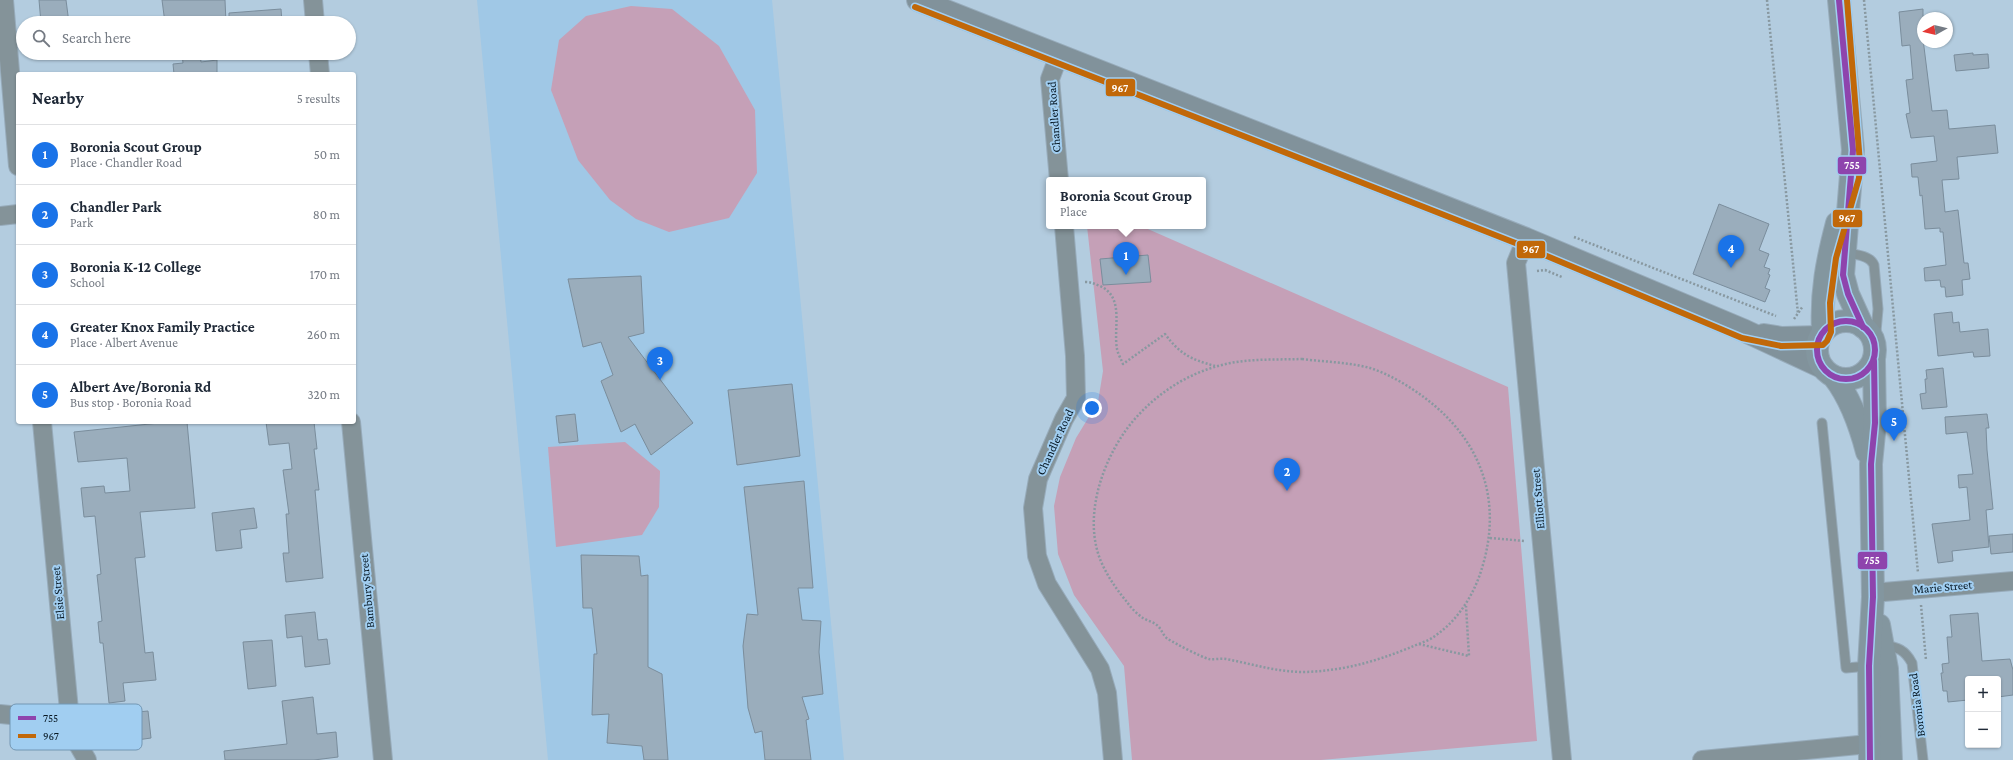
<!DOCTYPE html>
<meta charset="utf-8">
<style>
:root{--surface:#fff;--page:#f6f6f7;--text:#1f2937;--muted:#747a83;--line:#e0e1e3;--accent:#1a73e8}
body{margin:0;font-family:"Crimson Pro",serif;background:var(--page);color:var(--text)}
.controls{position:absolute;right:12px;bottom:12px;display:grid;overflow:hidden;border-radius:4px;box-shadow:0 1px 3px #0004}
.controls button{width:36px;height:36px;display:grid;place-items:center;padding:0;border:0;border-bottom:1px solid var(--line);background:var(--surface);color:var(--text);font:20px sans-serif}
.compass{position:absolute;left:1917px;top:12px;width:36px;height:36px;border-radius:50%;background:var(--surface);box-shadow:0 1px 3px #0004;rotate:262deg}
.you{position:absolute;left:1092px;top:408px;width:14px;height:14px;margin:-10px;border:3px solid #fff;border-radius:50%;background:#1a73e8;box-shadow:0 0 0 6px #1a73e833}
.badge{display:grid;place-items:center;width:26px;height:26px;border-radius:50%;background:var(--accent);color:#fff;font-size:13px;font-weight:700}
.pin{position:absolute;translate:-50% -33px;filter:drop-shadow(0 1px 2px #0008)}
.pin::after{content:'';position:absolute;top:21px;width:14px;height:12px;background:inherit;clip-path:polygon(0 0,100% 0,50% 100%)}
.popup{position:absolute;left:1046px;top:177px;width:160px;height:52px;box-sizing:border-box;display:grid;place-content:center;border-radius:4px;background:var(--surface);filter:drop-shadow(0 1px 3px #0005);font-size:13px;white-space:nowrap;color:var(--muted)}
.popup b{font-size:15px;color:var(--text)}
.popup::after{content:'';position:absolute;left:50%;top:100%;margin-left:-8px;border:8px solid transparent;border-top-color:var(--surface)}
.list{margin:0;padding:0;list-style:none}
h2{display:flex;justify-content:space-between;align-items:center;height:52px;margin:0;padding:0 16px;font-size:17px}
h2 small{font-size:13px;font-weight:400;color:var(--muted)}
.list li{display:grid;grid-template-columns:26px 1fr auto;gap:12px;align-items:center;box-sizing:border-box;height:60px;padding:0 16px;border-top:1px solid var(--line)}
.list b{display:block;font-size:15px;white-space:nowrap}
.list p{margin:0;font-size:13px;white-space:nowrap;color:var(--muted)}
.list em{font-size:13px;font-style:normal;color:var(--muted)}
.icon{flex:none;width:22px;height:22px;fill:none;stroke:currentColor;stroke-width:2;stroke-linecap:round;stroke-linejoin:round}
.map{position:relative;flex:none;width:2013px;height:760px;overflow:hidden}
.search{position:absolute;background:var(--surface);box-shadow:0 1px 3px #0004;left:16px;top:16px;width:340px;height:44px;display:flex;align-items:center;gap:10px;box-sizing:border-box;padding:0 14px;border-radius:22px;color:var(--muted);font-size:15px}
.panel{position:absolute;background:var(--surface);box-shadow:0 1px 3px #0004;left:16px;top:72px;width:340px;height:352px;border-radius:4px}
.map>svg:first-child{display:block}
</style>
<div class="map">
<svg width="2013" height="760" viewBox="0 0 2013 760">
<rect width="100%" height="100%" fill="#b3ccdf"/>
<polygon fill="#a0c8e6" points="477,0 772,0 844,760 548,760"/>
<g fill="#c5a0b7">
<polygon points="631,6 672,9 719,46 755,110 757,173 729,218 669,232 636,219 610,200 578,160 551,90 559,40 586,16"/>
<polygon points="1087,226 1141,226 1508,387 1537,741 1321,760 1132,760 1124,666 1074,595 1058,554 1054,506 1060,477 1076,438 1098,402 1103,371"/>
<polygon points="625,442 660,471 659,507 642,535 556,547 548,447"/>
</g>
<g fill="#9aadbc" stroke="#7a8d9c">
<polygon points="39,0 66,0 69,23 41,23"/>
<polygon points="162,0 225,0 226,23 165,23"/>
<polygon points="281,9 282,23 229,23 229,13"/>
<polygon points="1923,9 1923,22 1921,23 1932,111 1947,110 1949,129 1995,125 1998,153 1957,157 1959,179 1942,180 1945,212 1958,210 1964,263 1968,263 1970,279 1962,280 1963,295 1946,297 1945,287 1941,287 1940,280 1925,281 1924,268 1946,265 1943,232 1940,232 1940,228 1925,229 1922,195 1920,196 1918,177 1912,177 1911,164 1937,161 1934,136 1911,138 1906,114 1910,113 1906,80 1913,79 1910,45 1902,46 1899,12"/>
<polygon points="182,53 200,53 201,62 217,60 217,74 174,74 173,64 183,63"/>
<polygon points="1973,53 1973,55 1988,54 1989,68 1956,71 1954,55"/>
<polygon points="1719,204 1769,224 1759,250 1769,254 1764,267 1770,269 1768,274 1770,275 1765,288 1770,290 1765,302 1693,274"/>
<polygon points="1148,255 1151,282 1103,285 1100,259"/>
<polygon points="641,276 644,333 628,337 693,423 651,455 635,424 621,432 601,381 613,375 601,342 583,347 568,279"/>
<polygon points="1952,312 1953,323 1959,322 1960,332 1988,329 1990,356 1974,357 1973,352 1938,356 1934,314"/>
<polygon points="1943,368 1947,407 1922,409 1920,394 1926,393 1925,379 1927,379 1926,370"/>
<polygon points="792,384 800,456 737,465 728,390"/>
<polygon points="575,414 578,441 559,443 556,416"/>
<polygon points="1987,414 1989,428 1986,428 1987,450 1993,509 1986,510 1989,547 1952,551 1953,561 1938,563 1932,524 1970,520 1967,487 1959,488 1958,475 1973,474 1967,432 1946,434 1945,417"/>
<polygon points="187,422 195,508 140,512 145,557 135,558 145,653 153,652 156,680 123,683 125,701 109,703 103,643 100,643 98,622 102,621 97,575 101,574 95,516 84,517 81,488 104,486 105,493 130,491 127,458 78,462 74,432 159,423"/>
<polygon points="266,422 314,422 317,449 314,449 319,490 315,490 323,578 286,582 283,553 289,553 286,514 289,514 283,470 292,469 289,443 269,445"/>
<polygon points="804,481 813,588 798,588 802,620 821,621 819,652 823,694 802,697 809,719 806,720 811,760 765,760 762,731 755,733 748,708 743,646 747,614 758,615 744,487"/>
<polygon points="254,508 257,528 240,530 242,548 216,551 212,513"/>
<polygon points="2013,534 2013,552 1991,554 1989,536"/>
<polygon points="581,555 639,556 641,576 648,575 648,667 662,674 668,760 644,760 642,746 607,743 609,714 592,715 594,654 597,654 592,608 583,608"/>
<polygon points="315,612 318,640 327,639 330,664 305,667 302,636 287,638 285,615"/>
<polygon points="1978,613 1982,661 2010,659 2013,670 2013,695 1998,697 1998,679 1968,679 1968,700 1948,702 1947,691 1943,691 1941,673 1943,673 1942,664 1949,663 1947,637 1952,637 1950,615"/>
<polygon points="272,640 276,686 248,689 243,642"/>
<polygon points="313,697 317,734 336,732 338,757 314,760 225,760 224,751 287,744 282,701"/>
<polygon points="148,711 151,738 130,741 127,713"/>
</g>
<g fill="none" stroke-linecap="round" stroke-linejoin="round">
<g stroke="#97abba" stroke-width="11">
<g id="service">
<path d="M1845 252C1855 255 1870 255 1874 265L1878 309 1875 343"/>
<polyline points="1822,423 1846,668 1869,666"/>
<path d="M1883 645C1898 647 1905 650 1912 663L1923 760"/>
</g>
</g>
<g stroke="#97abba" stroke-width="20">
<g id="minor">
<polyline points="4,0 18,166"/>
<polyline points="313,0 315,23"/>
<polyline points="318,53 320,74"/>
<polyline points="1059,55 1050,79 1059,180"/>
<polyline points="0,216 18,214"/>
<polyline points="1064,226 1075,356 1076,398 1064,419 1038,479 1033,508 1037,556 1047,584 1100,669 1107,693 1113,760"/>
<polyline points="1526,239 1516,263 1562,760"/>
<polyline points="42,422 70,721 72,734 87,760"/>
<polyline points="351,422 383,760"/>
<polyline points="1872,593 2013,581"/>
<polyline points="0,714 70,721"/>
<polyline points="1702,760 1869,744"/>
</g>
</g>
<g stroke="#97abba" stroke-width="24">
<g id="secondary">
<polyline points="918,0 1526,239 1745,331 1822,367"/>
<polyline points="1764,335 1782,338 1820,337"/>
</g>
</g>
<g stroke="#97abba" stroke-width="24">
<g id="primary">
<polyline points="1839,0 1853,150 1843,275 1848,294 1863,327"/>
<circle cx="1846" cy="350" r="29"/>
<path d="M1823 331C1821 292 1827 261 1837 223"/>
<path d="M1834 377C1851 399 1860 425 1867 452"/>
<polyline points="1879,625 1887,669 1891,760"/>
<polyline points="1870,760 1869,666 1873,597 1871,464 1875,423 1874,361"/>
</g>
</g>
<g stroke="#8898a0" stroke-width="2.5" stroke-dasharray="2 2" stroke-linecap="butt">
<polyline points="1767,0 1798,314"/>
<polyline points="1864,0 1918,573"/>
<polyline points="1574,237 1776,316"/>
<polyline points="1537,271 1545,270 1562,277"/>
<path d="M1085 282C1091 282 1095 284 1100 286 1125 297 1113 328 1117 349 1118 354 1121 359 1123 364L1165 334C1180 354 1190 359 1215 366"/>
<polyline points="1794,319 1803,306"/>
<path d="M1302 359C1325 362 1348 362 1370 368 1389 374 1409 386 1425 398 1481 440 1503 500 1482 568 1474 595 1458 620 1435 636 1427 642 1417 644 1409 648 1374 662 1342 671 1304 672 1277 672 1252 664 1226 659 1220 658 1214 660 1209 659 1201 657 1176 644 1168 639 1163 636 1162 630 1158 626 1154 622 1148 621 1143 618 1137 614 1131 608 1127 602 1116 589 1106 574 1100 559 1084 517 1101 465 1126 430 1148 400 1181 376 1218 366 1245 358 1274 360 1302 359Z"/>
<polyline points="1895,425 1898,413 1903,411"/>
<polyline points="1490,538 1525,541"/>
<polyline points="1921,605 1926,660"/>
<polyline points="1419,644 1469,656 1466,606"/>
</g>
<use href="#service" stroke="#849399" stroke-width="9"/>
<use href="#minor" stroke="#849399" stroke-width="18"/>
<use href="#secondary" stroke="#81929b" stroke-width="22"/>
<use href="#primary" stroke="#83969f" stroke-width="22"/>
<g stroke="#a1cef1" stroke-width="9">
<g id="bus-1">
<polyline points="1839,0 1853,150 1843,275 1848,294 1863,327"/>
<circle cx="1846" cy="350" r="29"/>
<polyline points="1870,760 1869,666 1873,597 1871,464 1875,423 1874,361"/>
</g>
</g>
<g stroke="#a1cef1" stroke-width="9">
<polyline id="bus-2" points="915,7 1523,246 1742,338 1781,346 1823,345 1827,341 1831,332 1830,303 1836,258 1859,178 1860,163 1847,0"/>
</g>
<use href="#bus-1" stroke="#8e44ad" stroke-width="6"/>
<use href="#bus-2" stroke="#c16809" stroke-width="6"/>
</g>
<g text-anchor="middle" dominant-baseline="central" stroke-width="4" stroke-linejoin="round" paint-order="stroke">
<g font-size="12" fill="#071824" stroke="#a1cef1">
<text transform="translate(1054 117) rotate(-94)">Chandler Road</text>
<text transform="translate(1055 442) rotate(-65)">Chandler Road</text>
<text transform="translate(1538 499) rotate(-95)">Elliott Street</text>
<text transform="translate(1943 587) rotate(-5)">Marie Street</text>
<text transform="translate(367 591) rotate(-95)">Bambury Street</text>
<text transform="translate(58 593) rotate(-95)">Elsie Street</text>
<text transform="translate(1917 705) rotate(-97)">Boronia Road</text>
</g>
</g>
<rect x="10" y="704" width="132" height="46" rx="6" fill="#a1cef1" stroke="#7397b4" stroke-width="1"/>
<rect x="18" y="716" width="18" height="4" fill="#8e44ad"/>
<rect x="18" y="734" width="18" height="4" fill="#c16809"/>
<g font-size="11" fill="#071824">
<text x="43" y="722">755</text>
<text x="43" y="740">967</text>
</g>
<g stroke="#a1cef1" stroke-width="1.5">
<rect x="1105" y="78" width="31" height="19" rx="4" fill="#c16809"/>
<rect x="1837" y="156" width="30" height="19" rx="4" fill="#8e44ad"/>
<rect x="1832" y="209" width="31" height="19" rx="4" fill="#c16809"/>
<rect x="1516" y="240" width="30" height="19" rx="4" fill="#c16809"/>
<rect x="1857" y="551" width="31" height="19" rx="4" fill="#8e44ad"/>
</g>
<g font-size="11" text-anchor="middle" font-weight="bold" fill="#fff">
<text x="1120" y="92">967</text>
<text x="1852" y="169">755</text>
<text x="1847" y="222">967</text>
<text x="1531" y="253">967</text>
<text x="1872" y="564">755</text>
</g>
</svg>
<div class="controls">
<button>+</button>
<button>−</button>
</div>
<svg class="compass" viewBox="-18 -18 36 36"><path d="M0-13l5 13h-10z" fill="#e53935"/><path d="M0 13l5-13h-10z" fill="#747a83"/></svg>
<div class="you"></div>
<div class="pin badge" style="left:1126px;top:275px">1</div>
<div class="popup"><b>Boronia Scout Group</b>Place</div>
<div class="pin badge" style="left:1287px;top:491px">2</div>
<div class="pin badge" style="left:660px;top:380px">3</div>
<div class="pin badge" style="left:1731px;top:268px">4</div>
<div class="pin badge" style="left:1894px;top:441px">5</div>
<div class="search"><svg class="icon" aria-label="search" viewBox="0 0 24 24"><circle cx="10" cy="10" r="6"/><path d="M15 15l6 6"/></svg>Search here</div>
<section class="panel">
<h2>Nearby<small>5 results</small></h2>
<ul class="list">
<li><span class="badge">1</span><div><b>Boronia Scout Group</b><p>Place · Chandler Road</p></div><em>50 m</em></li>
<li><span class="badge">2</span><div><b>Chandler Park</b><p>Park</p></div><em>80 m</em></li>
<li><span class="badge">3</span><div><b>Boronia K-12 College</b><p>School</p></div><em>170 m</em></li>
<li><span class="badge">4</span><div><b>Greater Knox Family Practice</b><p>Place · Albert Avenue</p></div><em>260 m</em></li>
<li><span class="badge">5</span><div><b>Albert Ave/Boronia Rd</b><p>Bus stop · Boronia Road</p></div><em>320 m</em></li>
</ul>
</section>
</div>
